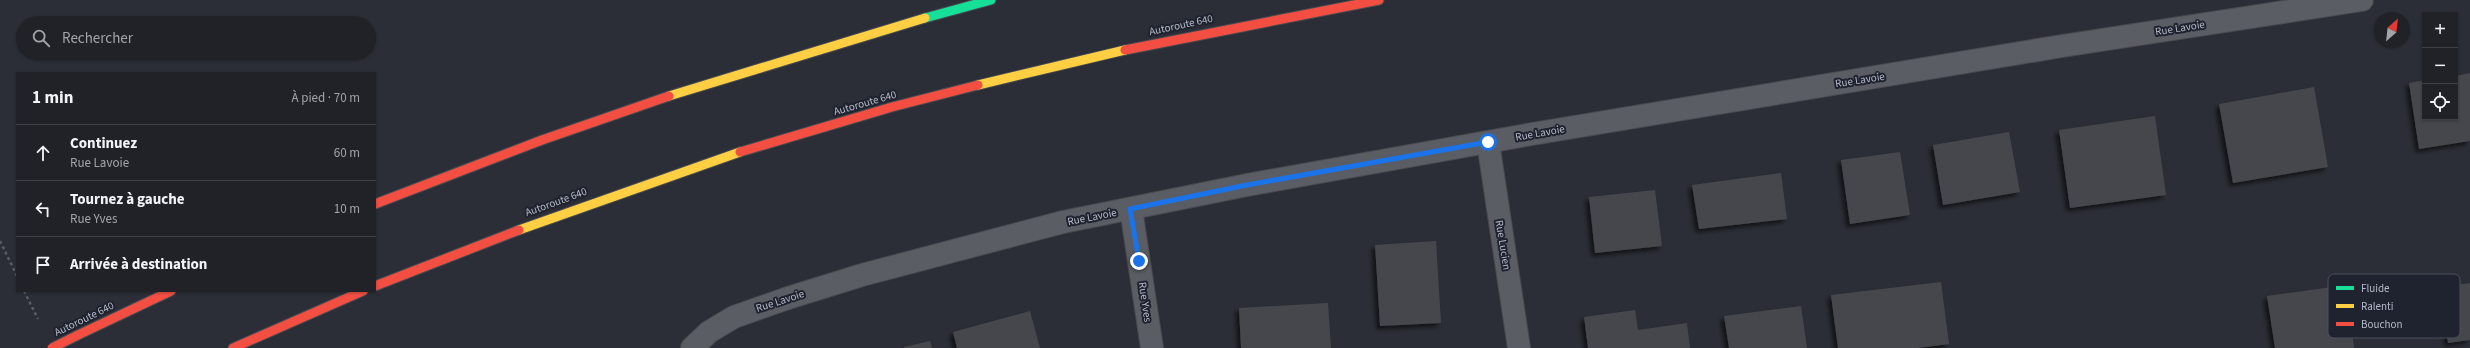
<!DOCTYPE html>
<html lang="fr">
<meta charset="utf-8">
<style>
:root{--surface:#202228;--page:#282a30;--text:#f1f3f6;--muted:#a2a4a8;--line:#3d3f45}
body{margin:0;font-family:"Source Sans 3",sans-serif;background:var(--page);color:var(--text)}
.controls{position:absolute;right:12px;top:12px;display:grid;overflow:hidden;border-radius:0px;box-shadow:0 1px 3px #0004}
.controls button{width:36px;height:36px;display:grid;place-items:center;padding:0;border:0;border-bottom:1px solid var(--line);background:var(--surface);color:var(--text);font:20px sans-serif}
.compass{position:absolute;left:2374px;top:12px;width:36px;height:36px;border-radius:50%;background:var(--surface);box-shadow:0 1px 3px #0004;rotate:27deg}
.stop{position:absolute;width:12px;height:12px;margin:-9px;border:3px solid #1a73e8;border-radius:50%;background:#fff}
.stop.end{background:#1a73e8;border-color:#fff;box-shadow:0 1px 4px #0008}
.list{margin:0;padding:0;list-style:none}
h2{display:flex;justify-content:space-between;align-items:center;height:52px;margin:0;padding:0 16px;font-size:17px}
h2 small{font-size:13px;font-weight:400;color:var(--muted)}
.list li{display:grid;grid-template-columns:26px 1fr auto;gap:12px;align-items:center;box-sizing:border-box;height:56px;padding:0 16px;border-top:1px solid var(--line)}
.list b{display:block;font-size:15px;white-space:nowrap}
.list p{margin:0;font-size:13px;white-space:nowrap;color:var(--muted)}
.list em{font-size:13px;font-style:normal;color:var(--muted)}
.icon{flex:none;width:22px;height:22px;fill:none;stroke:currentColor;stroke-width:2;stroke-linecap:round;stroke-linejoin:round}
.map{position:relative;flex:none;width:2470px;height:348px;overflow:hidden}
.search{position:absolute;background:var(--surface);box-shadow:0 1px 3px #0004;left:16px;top:16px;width:360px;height:44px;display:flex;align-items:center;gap:10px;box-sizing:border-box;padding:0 14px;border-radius:22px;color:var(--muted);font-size:15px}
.panel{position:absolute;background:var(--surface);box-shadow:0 1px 3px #0004;left:16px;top:72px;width:360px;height:220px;border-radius:0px}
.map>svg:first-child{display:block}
</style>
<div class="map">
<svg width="2470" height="348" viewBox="0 0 2470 348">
<defs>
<filter id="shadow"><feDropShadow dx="-3.5" dy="3.5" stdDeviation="2" flood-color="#0009"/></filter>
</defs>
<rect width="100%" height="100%" fill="#2b2e36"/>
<g fill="#45474e" filter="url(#shadow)">
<polygon points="2470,73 2470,141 2419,149 2409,83 2425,80 2425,117 2455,117 2455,76"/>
<polygon points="2314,87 2328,167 2233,183 2219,104"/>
<polygon points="2155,116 2166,195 2070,208 2059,130"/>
<polygon points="2009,132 2020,192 1943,205 1933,145"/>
<polygon points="1900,152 1910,215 1850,224 1841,160"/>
<polygon points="1781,173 1787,219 1699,229 1692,185"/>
<polygon points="1655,190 1662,246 1595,253 1589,197"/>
<polygon points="1436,241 1441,323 1380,326 1375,245"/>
<polygon points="1941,282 1949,344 1918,348 1838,348 1831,295"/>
<polygon points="2470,283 2470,340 2448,343 2441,287"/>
<polygon points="2346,285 2354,348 2275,348 2267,296"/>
<polygon points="1328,303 1331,348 1241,348 1239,308"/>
<polygon points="1801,306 1807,348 1729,348 1724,316"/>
<polygon points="1635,310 1638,330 1687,323 1690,348 1588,348 1584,317"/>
<polygon points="1030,311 1040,348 957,348 953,332"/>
<polygon points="930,341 932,348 904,348 904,347"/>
</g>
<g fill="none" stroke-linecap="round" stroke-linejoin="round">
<g stroke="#47494f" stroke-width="24">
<g id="street">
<polyline points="1488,142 1519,348"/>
<polyline points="1131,209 1152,348"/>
<polyline points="692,348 709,332 734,317 788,298 862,275 1063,222 1247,185 1532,134 2062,46 2362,0"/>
</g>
</g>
<g stroke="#484a51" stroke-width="11">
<polyline id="fast" points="925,18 991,0"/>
</g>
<g stroke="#484a51" stroke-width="11">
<g id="slow">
<polyline points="978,85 1125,50"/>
<polyline points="669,96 925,18"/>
<polyline points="519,230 740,152"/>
</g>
</g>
<g stroke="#484a51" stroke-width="11">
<g id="jam">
<polyline points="1125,50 1379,0"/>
<polyline points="740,152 892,107 978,85"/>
<polyline points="375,204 542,140 669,96"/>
<polyline points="375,286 519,230"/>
<polyline points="78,335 171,291"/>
<polyline points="233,348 363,291"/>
</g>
</g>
<g stroke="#5a5c62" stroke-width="2.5" stroke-dasharray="3 3" stroke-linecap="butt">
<polyline points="0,241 17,276"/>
<polyline points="24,291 38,319"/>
</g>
<use href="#street" stroke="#5b5d64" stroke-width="22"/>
<use href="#fast" stroke="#16e098" stroke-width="9"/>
<use href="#slow" stroke="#ffcf43" stroke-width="9"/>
<use href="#jam" stroke="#f24e42" stroke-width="9"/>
<g stroke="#484a51" stroke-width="11" stroke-linecap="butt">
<polyline id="jam-bridge" points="52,348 78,335"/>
</g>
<use href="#jam-bridge" stroke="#f24e42" stroke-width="9"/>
</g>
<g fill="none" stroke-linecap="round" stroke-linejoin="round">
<polyline stroke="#1a73e8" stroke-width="5" points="1139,261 1130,209 1247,185 1488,142"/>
</g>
<g text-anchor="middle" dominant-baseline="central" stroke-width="4" stroke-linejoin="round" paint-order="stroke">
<g font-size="11" fill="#b6b9c6" stroke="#1f2330">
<text transform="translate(1181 25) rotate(-12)">Autoroute 640</text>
<text transform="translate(2180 28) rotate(-9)">Rue Lavoie</text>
<text transform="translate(1860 80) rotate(-9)">Rue Lavoie</text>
<text transform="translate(865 103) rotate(-16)">Autoroute 640</text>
<text transform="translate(1540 133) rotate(-10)">Rue Lavoie</text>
<text transform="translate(556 202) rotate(-20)">Autoroute 640</text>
<text transform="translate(1092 217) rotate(-11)">Rue Lavoie</text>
<text transform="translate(1503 245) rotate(81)">Rue Lucien</text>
<text transform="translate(780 301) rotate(-18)">Rue Lavoie</text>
<text transform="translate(1145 302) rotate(82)">Rue Yves</text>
<text transform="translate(84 319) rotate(-26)">Autoroute 640</text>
</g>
</g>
<rect x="2328" y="274" width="132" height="64" rx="6" fill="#1f2330" stroke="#4c505d" stroke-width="1"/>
<rect x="2336" y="286" width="18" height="4" fill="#16e098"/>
<rect x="2336" y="304" width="18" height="4" fill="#ffcf43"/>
<rect x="2336" y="322" width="18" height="4" fill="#f24e42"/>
<g font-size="11" fill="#b6b9c6">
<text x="2361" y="292">Fluide</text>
<text x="2361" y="310">Ralenti</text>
<text x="2361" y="328">Bouchon</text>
</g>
</svg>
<div class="controls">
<button>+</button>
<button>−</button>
<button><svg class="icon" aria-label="locate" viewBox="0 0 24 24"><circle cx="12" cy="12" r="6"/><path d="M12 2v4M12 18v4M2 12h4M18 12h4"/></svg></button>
</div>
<svg class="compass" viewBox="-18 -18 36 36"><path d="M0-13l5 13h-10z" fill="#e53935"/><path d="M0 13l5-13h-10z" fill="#a2a4a8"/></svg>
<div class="stop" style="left:1488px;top:142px"></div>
<div class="stop end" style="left:1139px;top:261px"></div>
<div class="search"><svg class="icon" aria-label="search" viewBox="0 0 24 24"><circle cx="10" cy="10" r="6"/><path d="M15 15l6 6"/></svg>Rechercher</div>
<section class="panel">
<h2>1 min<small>À pied · 70 m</small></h2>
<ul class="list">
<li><svg class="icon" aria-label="ahead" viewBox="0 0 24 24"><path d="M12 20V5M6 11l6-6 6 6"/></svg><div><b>Continuez</b><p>Rue Lavoie</p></div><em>60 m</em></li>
<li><svg class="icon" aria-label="left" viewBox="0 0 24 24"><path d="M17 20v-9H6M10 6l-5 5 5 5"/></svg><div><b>Tournez à gauche</b><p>Rue Yves</p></div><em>10 m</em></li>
<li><svg class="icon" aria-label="arrive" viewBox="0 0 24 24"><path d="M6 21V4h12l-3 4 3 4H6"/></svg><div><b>Arrivée à destination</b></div></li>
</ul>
</section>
</div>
